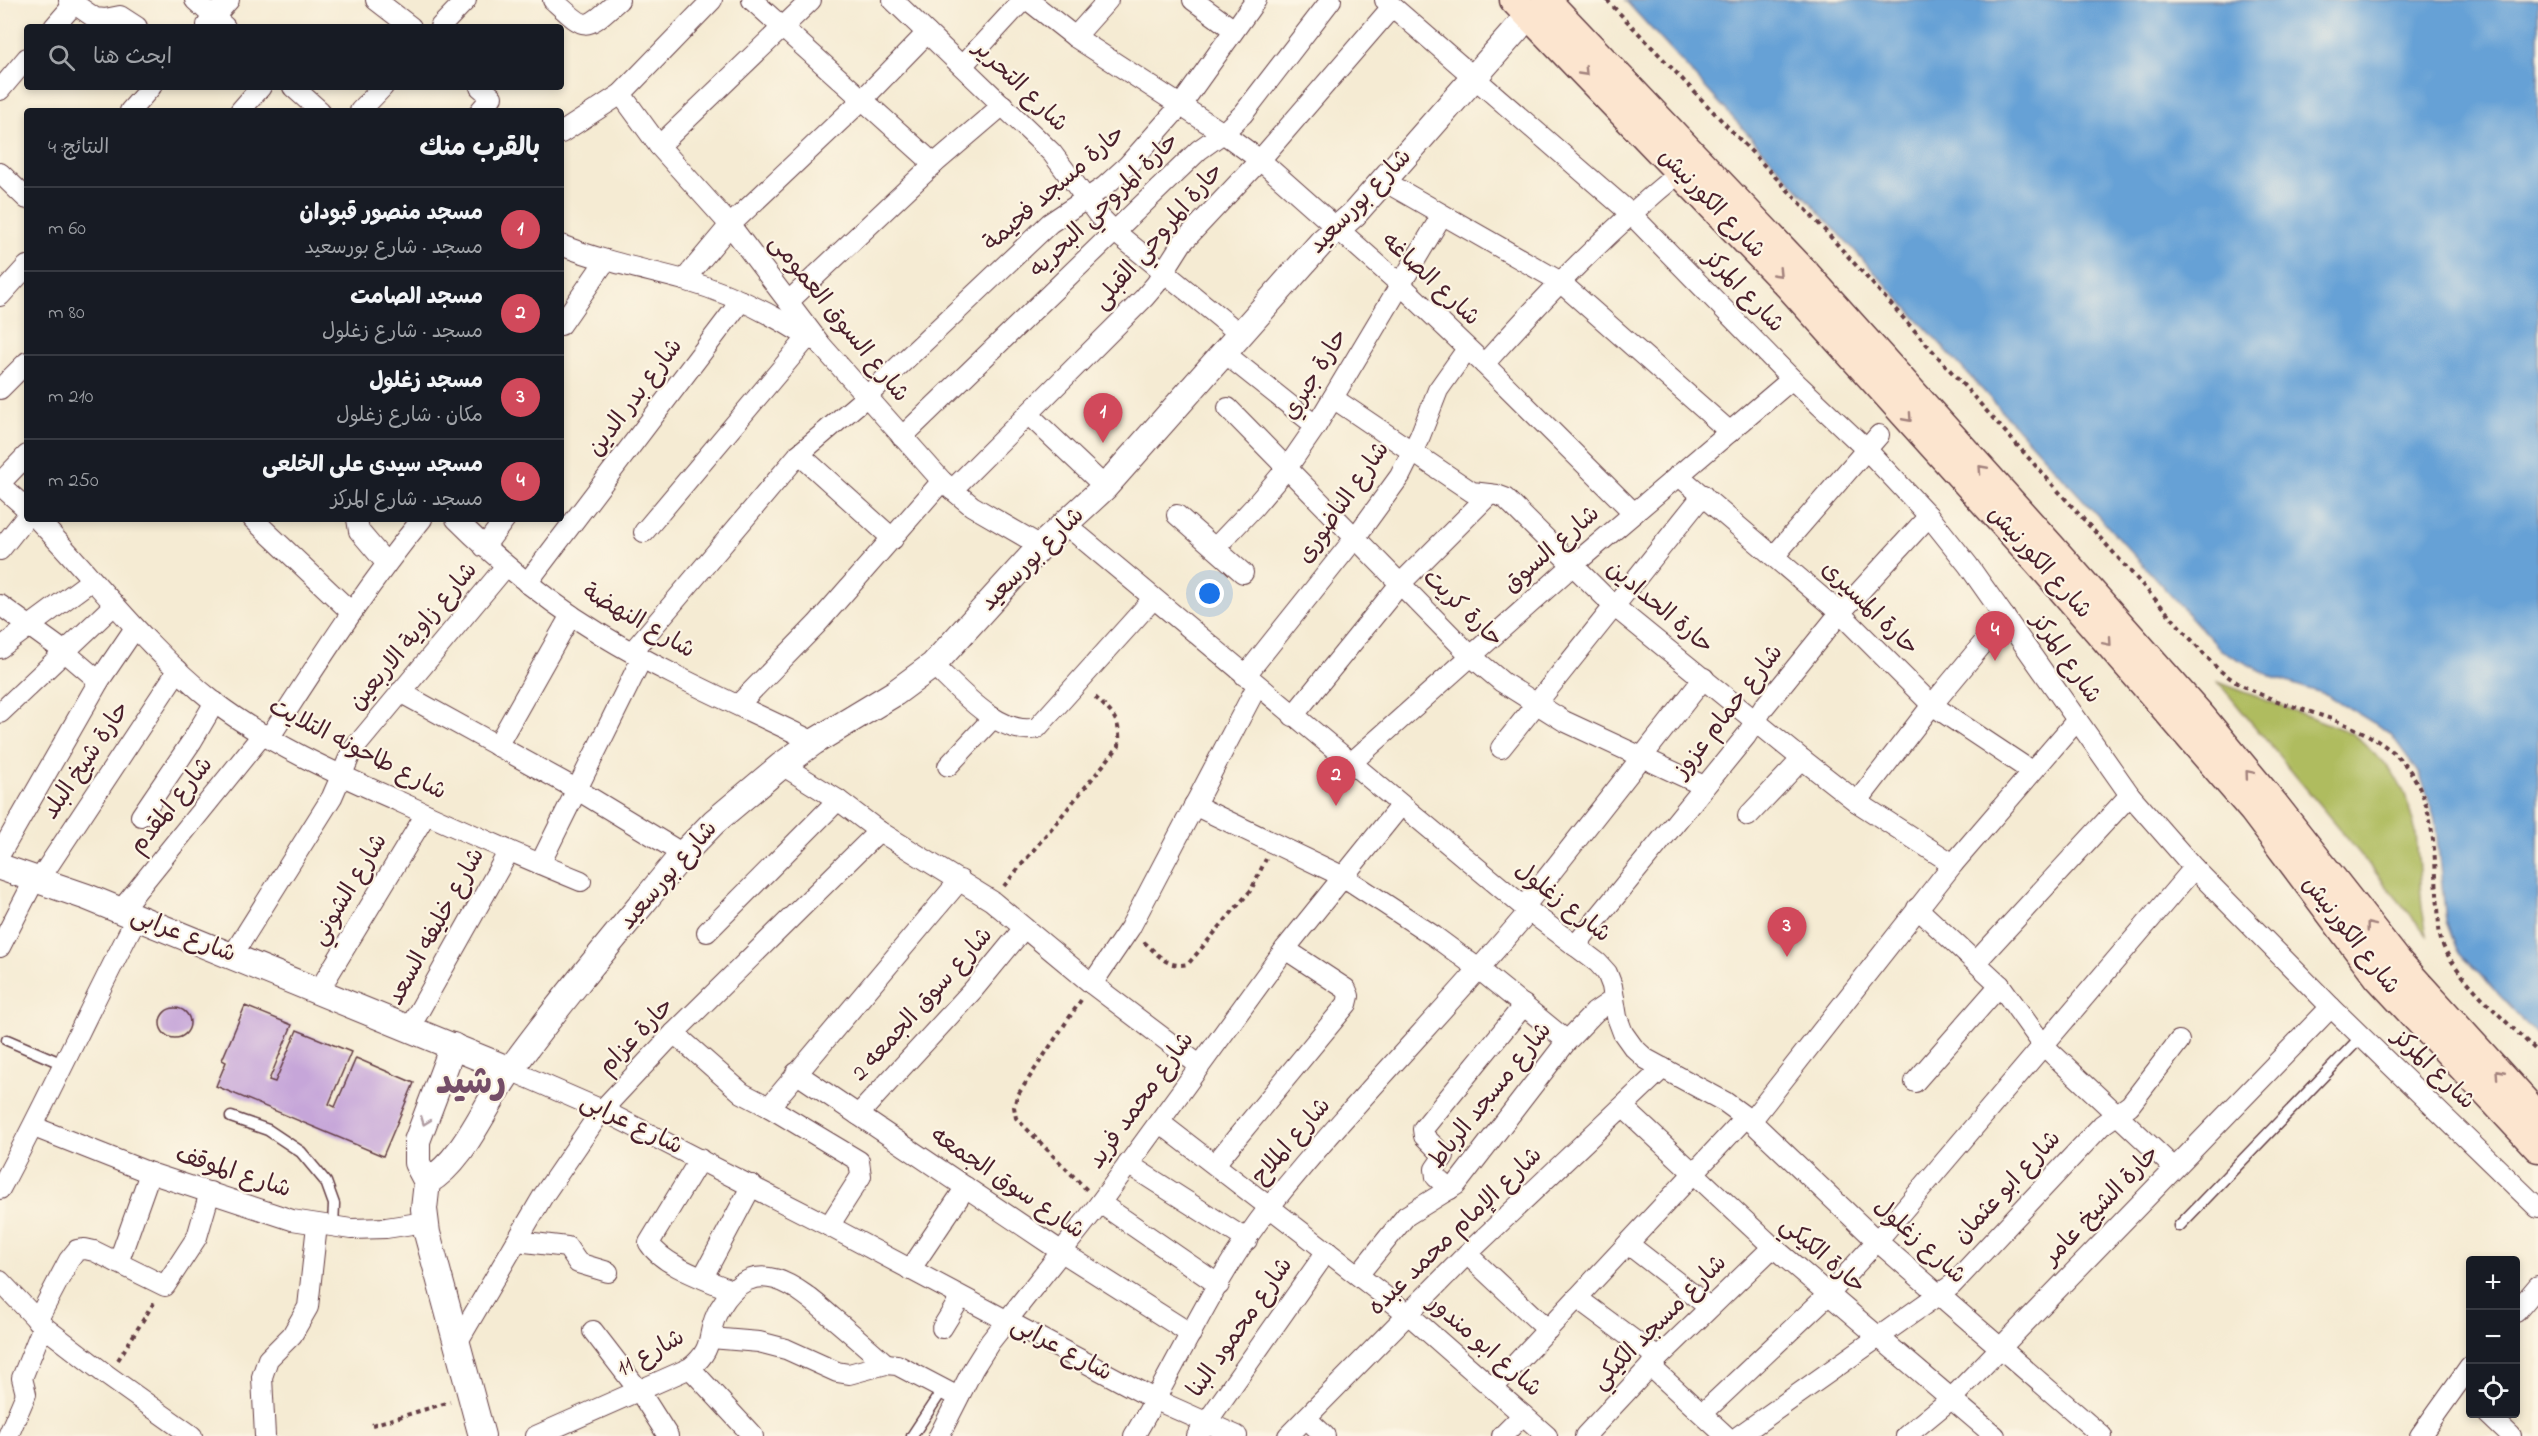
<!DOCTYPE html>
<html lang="ar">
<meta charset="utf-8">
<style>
:root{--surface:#171b24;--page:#242831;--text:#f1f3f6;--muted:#9ea1a6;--line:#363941;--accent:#d1495b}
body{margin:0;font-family:"Indie Flower","Playpen Sans Arabic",sans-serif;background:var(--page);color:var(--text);direction:rtl}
.controls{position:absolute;right:18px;bottom:18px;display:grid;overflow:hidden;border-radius:6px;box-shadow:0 3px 9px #0003}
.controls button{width:54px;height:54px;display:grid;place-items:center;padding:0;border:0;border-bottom:2px solid var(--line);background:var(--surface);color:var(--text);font:30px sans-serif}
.you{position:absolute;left:1210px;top:594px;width:21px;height:21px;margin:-15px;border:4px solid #fff;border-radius:50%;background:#1a73e8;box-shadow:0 0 0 9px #1a73e833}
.badge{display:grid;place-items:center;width:39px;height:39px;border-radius:50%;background:var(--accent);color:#fff;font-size:20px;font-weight:700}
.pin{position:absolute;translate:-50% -50px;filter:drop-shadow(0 2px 3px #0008)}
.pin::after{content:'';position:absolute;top:32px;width:21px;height:18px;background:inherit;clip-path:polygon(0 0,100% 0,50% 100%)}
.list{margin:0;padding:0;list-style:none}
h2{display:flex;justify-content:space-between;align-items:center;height:78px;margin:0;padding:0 24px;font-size:26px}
h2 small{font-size:20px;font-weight:400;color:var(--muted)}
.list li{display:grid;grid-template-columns:39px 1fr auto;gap:18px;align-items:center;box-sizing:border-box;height:84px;padding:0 24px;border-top:2px solid var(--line)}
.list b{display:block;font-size:22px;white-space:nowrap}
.list p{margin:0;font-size:20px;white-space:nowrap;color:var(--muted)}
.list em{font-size:20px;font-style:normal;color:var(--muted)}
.icon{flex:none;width:33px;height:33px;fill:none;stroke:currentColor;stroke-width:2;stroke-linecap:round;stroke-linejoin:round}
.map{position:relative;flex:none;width:2538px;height:1436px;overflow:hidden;direction:ltr}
.search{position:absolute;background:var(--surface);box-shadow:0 3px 9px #0003;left:24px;top:24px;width:540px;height:66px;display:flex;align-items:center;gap:15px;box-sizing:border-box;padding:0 21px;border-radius:6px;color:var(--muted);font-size:22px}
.panel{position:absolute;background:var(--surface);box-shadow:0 3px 9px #0003;left:24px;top:108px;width:540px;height:414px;border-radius:6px;direction:rtl}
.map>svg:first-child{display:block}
</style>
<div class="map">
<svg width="2538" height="1436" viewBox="0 0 2538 1436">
<rect width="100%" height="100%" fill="#fcf5e5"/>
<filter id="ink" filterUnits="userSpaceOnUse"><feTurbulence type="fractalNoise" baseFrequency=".0167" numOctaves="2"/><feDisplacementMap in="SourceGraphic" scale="12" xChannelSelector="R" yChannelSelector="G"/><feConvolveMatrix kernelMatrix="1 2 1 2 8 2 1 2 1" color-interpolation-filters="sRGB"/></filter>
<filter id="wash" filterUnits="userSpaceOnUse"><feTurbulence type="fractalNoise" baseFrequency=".008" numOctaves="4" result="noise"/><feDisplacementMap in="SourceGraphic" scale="24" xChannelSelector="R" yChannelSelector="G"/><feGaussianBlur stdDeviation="1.35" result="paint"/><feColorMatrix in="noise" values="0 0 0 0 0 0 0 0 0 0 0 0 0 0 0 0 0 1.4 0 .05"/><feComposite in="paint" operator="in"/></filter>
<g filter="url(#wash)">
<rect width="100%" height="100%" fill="#f5ebd3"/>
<polygon fill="#afbc5f" stroke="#7c6e45" stroke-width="1.5" points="2218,682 2352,733 2392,771 2405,794 2416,833 2422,908 2427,935"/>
<polygon fill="#66a1d6" stroke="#586080" stroke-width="1.5" points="1625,0 2538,0 2538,1036 2457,950 2446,921 2435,819 2420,774 2390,733 2328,695 2274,678 2221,650"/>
<g id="blocks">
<g fill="#c6a6d9">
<polygon points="245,1006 292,1025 269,1080 275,1082 297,1030 351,1052 329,1104 335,1107 356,1058 414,1083 383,1156 216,1086 226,1062 222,1060"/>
<circle cx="175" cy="1023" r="15"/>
</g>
</g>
</g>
<g filter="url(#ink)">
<use href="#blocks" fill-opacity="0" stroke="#643e44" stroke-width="1.5"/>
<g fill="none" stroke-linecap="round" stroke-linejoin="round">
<g stroke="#643e44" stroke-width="13">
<g id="service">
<polyline points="7,1040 63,1064"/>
<polyline points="231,1117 268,1130 301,1152 326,1182 334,1204 333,1227"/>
<polyline points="2179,1226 2361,1037"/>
<polyline points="912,1436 943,1389"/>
</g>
</g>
<g stroke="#643e44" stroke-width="22">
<g id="minor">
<polyline points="69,0 95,18 105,19 120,16 137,27"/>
<polyline points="195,0 225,27"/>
<polyline points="376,0 411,27"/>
<path d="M553 0C588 32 584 31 619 0"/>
<polyline points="752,0 934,164"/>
<polyline points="893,0 1052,153 1099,216 1115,232 1240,334"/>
<polyline points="1028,0 1075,37 1223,133 1260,160 1401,285 1484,364 1634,513"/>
<polyline points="1193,0 1234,30"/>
<polyline points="1385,0 1630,213 1792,379 1866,449 1929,516 1968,565 2130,795 2194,868 2331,1007 2538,1208"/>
<polyline points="207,25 229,0"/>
<polyline points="54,27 74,4"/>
<polyline points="440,27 466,0"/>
<polyline points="1075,37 1108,0"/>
<polyline points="962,66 1023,0"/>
<polyline points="293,87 320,111"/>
<polyline points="0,90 27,58"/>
<polyline points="621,94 659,146 730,225 821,345 942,481 972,506 1041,546"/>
<polyline points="130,111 151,87"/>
<polyline points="240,111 261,87"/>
<polyline points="360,111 383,87"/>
<polyline points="480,111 492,97 480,87"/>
<polyline points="561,133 621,94 712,0"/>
<polyline points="659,146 811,0"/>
<polyline points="0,173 27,199"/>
<polyline points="1384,181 1559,281 1730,432"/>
<path d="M561 245C601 261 643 269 684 280 730 293 773 314 812 340"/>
<polyline points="684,280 730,225 862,100 927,33"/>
<polyline points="0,296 27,266"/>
<polyline points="789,301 934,164 1003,105"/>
<polyline points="561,325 606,260"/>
<polyline points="1223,352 1316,426"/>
<path d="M1484 364C1546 295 1608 231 1680 172"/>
<polyline points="0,389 27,362"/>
<polyline points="1333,398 1472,492 1497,495 1505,498 1615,607 1802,759 1857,802 1953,864"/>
<polyline points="1228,408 1471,656 1502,682 1564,721 1704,786"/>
<polyline points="1028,414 1105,487"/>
<polyline points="902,437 1199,150 1223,133 1243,114 1331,0"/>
<polyline points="799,454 893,539"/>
<polyline points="1678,475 1840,613 1932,705 2031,771"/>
<polyline points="0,483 27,455"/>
<polyline points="0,485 27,509"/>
<polyline points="952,490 1144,298 1156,284 1182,243 1260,160 1392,7"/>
<polyline points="1177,515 1243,573"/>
<path d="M37 519C96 580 147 649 214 702 269 744 335 773 398 801 459 829 520 856 581 881"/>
<polyline points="253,519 351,612"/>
<polyline points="357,519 359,531 386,563"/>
<path d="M456 519C500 563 548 602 602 635 669 676 743 707 814 742"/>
<polyline points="1065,524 1524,907 1598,963 1607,973 1612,986 1617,1017 1623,1033 1633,1047 1646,1059 1725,1102 1751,1121 1877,1241 2102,1436"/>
<polyline points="644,532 808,337"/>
<polyline points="484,547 505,519"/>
<polyline points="1215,548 1254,507 1287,468 1316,426 1442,215"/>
<polyline points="0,550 27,516"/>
<polyline points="1775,555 1879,435"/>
<polyline points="527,583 741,301"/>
<polyline points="0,605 65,652 99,681"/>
<polyline points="0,648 92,580"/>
<polyline points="632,652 799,454 866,397 1050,223 1104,187 1128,165 1181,105 1256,0"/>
<path d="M933 665C958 688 1000 738 1037 728L1153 599"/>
<polyline points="1245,676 1355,538 1400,476 1420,436 1438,390 1467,349"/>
<polyline points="400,692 576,789 683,854"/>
<polyline points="738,705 817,624 942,481"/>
<polyline points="0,713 114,605"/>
<polyline points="1293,716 1400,584 1490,494"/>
<path d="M269 738C318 663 365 588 422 519"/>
<polyline points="497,746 571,615"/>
<polyline points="1501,748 1703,495"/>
<polyline points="1350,764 1572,566 1792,379"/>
<polyline points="782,765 838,800 879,831 992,901 1092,984 1199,1065"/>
<polyline points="948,766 993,718"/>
<polyline points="1857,802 1932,705 2005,617"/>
<polyline points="1194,805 1344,877 1434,936 1480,970 1567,1041"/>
<polyline points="141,816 192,741 215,702"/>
<polyline points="1748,816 1802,759"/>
<polyline points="0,854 99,681 135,628"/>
<polyline points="540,864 642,658"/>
<polyline points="39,880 178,670"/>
<polyline points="1524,907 1704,678"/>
<polyline points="1917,908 2000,985 2043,1045 2174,1168"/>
<polyline points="121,910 263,734"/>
<polyline points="707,932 838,800"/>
<polyline points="1575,946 1746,736 1764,707 1840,613 1929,516"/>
<polyline points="0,947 35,879"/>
<polyline points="232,956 332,797 352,751 506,566"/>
<polyline points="1976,962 2130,795"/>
<polyline points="1092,984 1130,928 1257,686"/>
<polyline points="318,992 426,814"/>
<polyline points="409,1029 509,851"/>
<polyline points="674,1033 742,1093 769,1107 859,1161 861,1176 829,1226"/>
<polyline points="510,1070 602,1110 829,1226 1156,1400 1237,1436"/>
<polyline points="796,1073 1062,1252 1191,1334"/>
<polyline points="1915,1082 2000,985"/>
<polyline points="769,1107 960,880"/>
<polyline points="1623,1107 1773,1247 1995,1436"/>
<polyline points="858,1115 973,990 1024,928"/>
<polyline points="1751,1121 1953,864 2077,720"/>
<polyline points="1159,1122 1408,1314 1547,1436"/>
<polyline points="34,1127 150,1173 292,1220 351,1229 386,1228 425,1222"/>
<path d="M700 1159 649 1243C663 1266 708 1280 733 1291"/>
<polyline points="1128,1164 1247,1240"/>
<polyline points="1215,1164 1347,1004 1349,996 1346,989 1285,949"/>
<path d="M0 1189C48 1100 90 1007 137 917"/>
<polyline points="1450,1189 1436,1177 1435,1169 1444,1156 1424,1136 1423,1129 1524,1005"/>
<polyline points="1100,1203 1219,1285"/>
<polyline points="517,1241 567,1247 578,1263 608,1272"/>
<polyline points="1628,1244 1709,1307"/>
<polyline points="1467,1254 1548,1330"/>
<polyline points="118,1263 150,1173"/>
<polyline points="910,1270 966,1187"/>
<polyline points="1358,1275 1406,1216 1456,1185 1567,1041 1595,1012 1614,999"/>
<polyline points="703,1277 752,1185"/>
<polyline points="0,1281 43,1326 108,1376 192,1436"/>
<polyline points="1577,1298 1658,1358"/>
<polyline points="2516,1312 2538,1286"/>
<polyline points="37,1321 69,1260 77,1250 85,1249 94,1251 165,1286 197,1237 210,1192"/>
<polyline points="942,1328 961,1297"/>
<polyline points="593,1331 640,1392 668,1436"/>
<polyline points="711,1338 759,1342 786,1349 837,1372 849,1374 886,1364 897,1365 958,1397"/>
<polyline points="457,1343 543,1196 602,1110 674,1033 879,831"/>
<polyline points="1650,1366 1726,1436"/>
<polyline points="690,1368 753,1436"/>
<polyline points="1493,1388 1746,1117"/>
<polyline points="1703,1413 1828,1295 1877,1241 2194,868"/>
<polyline points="2488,1414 2511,1436"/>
<polyline points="1306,1418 1325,1436"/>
<polyline points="8,1436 26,1394 22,1378 43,1326"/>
<polyline points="265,1436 262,1377 268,1359 292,1335 308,1307 317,1225"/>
<path d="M536 1436 690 1368C718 1346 704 1333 720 1308 754 1250 797 1286 833 1318 851 1333 868 1348 886 1364"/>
<polyline points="939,1436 973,1369 990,1342 1100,1203 1285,949 1401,805"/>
<path d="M1134 1436C1180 1360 1215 1275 1271 1205 1352 1104 1445 1011 1529 911"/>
<polyline points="1197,1436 1327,1251"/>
<polyline points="1288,1436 1467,1254 1663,1068"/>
<polyline points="1502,1436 1523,1415"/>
<polyline points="1585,1436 1658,1358 1773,1247"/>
<polyline points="1739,1436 1952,1285 2102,1125 2130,1105 2179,1041"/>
<polyline points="1906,1436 1951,1399 2331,1007"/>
<polyline points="2420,1436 2470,1366"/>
</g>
</g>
<g stroke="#643e44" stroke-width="28">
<g id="tertiary">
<polyline points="0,867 87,897 510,1070"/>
<polyline points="453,1046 417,1141 417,1163 427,1182 424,1209 427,1233 482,1436"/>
<path d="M427 1182C466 1159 484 1105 511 1069 565 995 625 925 683 854L714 822 782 765 814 742 895 693 933 665 1041 546 1105 487 1322 242 1354 214 1529 15"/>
</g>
</g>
<g stroke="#643e44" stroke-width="31">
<g id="secondary">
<polyline points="1514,0 1790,287 2048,573 2253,810 2379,978 2538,1148"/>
<polyline points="1546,0 1807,275 2063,560 2200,715 2273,803 2398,962 2538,1116"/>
</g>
</g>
<g stroke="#643e44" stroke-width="4" stroke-dasharray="4.5 4.5" stroke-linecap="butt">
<path d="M1607 0 1802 205 2215 666C2269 716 2357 707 2406 766 2437 803 2434 862 2438 907 2439 918 2438 933 2442 943 2455 977 2511 1026 2538 1052"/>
<path d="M1004 886 1119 746C1121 717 1111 713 1092 694"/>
<path d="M1144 942C1159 955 1167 969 1188 964L1251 890 1266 859"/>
<polyline points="1081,1000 1017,1096 1014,1107 1016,1118 1087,1190"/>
<polyline points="118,1360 155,1301"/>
<polyline points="372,1425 450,1402"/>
</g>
<use href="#service" stroke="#fff" stroke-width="10"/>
<use href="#minor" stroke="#fff" stroke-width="20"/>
<use href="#tertiary" stroke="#fff" stroke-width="26"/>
<use href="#secondary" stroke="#fce5cf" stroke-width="28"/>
</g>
<defs><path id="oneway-chevron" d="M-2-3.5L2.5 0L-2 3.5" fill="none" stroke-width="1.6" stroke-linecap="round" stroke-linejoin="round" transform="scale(1.5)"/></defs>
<g stroke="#a3827d">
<use href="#oneway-chevron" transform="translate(1584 72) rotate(46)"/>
<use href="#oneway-chevron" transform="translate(1778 273) rotate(46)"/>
<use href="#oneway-chevron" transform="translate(1908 418) rotate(48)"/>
<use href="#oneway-chevron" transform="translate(1982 469) rotate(-132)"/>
<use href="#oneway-chevron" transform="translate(2108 642) rotate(49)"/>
<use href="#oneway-chevron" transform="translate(2249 774) rotate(-130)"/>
<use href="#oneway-chevron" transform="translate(2370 926) rotate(-128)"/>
<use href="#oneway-chevron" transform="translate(2499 1073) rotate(-132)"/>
</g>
<use stroke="#ae9aa0" href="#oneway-chevron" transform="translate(425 1121) rotate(111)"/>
</g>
<g text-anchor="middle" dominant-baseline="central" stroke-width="4.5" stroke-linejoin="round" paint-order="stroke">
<g font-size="24" fill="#4a1f2b" stroke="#fcf5e5">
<text transform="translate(1020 87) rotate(44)">شارع التحرير</text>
<text transform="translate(1055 189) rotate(-41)">حارة مسجد فحيمة</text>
<text transform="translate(1361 202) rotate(-46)">شارع بورسعيد</text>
<text transform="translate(1711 204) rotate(46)">شارع الكورنيش</text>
<text transform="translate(1105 206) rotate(-44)">حارة المروحي البحريه</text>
<text transform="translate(1159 237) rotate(-49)">حارة المروحي القبلى</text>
<text transform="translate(1430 280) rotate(43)">شارع الصاغه</text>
<text transform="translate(1743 292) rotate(46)">شارع المركز</text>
<text transform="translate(838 319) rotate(51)">شارع السوق العمومى</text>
<text transform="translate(1316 375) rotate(-58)">حارة جبري</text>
<text transform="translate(636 398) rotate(-53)">شارع بدر الدين</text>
<text transform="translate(1344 503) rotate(-55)">شارع الناضورى</text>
<text transform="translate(1552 550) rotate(-41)">شارع السوق</text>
<text transform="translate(1033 560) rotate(-45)">شارع بورسعيد</text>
<text transform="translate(2039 563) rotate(48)">شارع الكورنيش</text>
<text transform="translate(1659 608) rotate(40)">حارة الحدادين</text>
<text transform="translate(1462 609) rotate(44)">حارة كريت</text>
<text transform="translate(1869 609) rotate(44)">حارة المسيرى</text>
<text transform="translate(638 622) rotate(30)">شارع النهضة</text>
<text transform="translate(414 637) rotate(-50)">شارع زاوية الاربعين</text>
<text transform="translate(2065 659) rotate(55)">شارع المركز</text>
<text transform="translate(1729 712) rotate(-52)">شارع حمام عزوز</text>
<text transform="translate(357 750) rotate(27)">شارع طاحونه التلايت</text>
<text transform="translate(87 761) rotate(-56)">حارة شيخ البلد</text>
<text transform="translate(172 806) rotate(-51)">شارع المقدم</text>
<text transform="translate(669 876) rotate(-49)">شارع بورسعيد</text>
<text transform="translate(350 890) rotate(-59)">شارع الشوني</text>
<text transform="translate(1562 903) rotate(38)">شارع زغلول</text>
<text transform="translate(437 927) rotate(-61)">شارع خليفه السعد</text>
<text transform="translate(183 936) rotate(22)">شارع عرابى</text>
<text transform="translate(2350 936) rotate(52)">شارع الكورنيش</text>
<text transform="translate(923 1005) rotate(-48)">شارع سوق الجمعه 2</text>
<text transform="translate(637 1037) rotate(-46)">حارة عزام</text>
<text transform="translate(2433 1070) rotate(44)">شارع المركز</text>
<text transform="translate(1491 1096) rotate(-51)">شارع مسجد الرباط</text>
<text transform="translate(1142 1101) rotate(-54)">شارع محمد فريد</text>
<text transform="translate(631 1125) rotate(26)">شارع عرابى</text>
<text transform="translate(1292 1142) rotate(-49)">شارع الملاح</text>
<text transform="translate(233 1173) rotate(18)">شارع الموقف</text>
<text transform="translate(1007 1184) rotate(34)">شارع سوق الجمعه</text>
<text transform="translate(2008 1188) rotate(-47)">شارع ابو عثمان</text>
<text transform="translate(2102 1206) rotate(-46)">حارة الشيخ عامر</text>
<text transform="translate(1456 1232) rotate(-44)">شارع الإمام محمد عبده</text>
<text transform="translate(1919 1242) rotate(42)">شارع زغلول</text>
<text transform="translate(1822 1256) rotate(41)">حارة الكيكي</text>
<text transform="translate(1660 1323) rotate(-45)">شارع مسجد الكيكي</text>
<text transform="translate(1241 1328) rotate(-55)">شارع محمود البنا</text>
<text transform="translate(1484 1347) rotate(41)">شارع ابو مندور</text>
<text transform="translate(1061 1350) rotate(28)">شارع عرابى</text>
<text transform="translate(651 1354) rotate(-29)">شارع 11</text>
</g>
<g font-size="36" font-weight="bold" fill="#754e68" stroke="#fcf5e5">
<text x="471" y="1084">رشيد</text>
</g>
</g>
</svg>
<div class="controls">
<button>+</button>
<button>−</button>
<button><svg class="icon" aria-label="locate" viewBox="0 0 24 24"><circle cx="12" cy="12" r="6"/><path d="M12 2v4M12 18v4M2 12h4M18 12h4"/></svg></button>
</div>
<div class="you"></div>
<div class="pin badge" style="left:1103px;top:443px">1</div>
<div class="pin badge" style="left:1336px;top:806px">2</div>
<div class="pin badge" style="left:1787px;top:957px">3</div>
<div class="pin badge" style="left:1995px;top:661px">4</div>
<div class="search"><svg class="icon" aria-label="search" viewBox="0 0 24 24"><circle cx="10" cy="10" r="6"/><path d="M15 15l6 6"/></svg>ابحث هنا</div>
<section class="panel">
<h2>بالقرب منك<small>النتائج: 4</small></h2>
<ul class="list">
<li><span class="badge">1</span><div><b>مسجد منصور قبودان</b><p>مسجد · شارع بورسعيد</p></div><em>60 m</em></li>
<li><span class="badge">2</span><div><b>مسجد الصامت</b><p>مسجد · شارع زغلول</p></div><em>80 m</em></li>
<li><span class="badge">3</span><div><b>مسجد زغلول</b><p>مكان · شارع زغلول</p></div><em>210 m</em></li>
<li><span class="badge">4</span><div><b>مسجد سيدى على الخلعى</b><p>مسجد · شارع المركز</p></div><em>250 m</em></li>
</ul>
</section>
</div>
